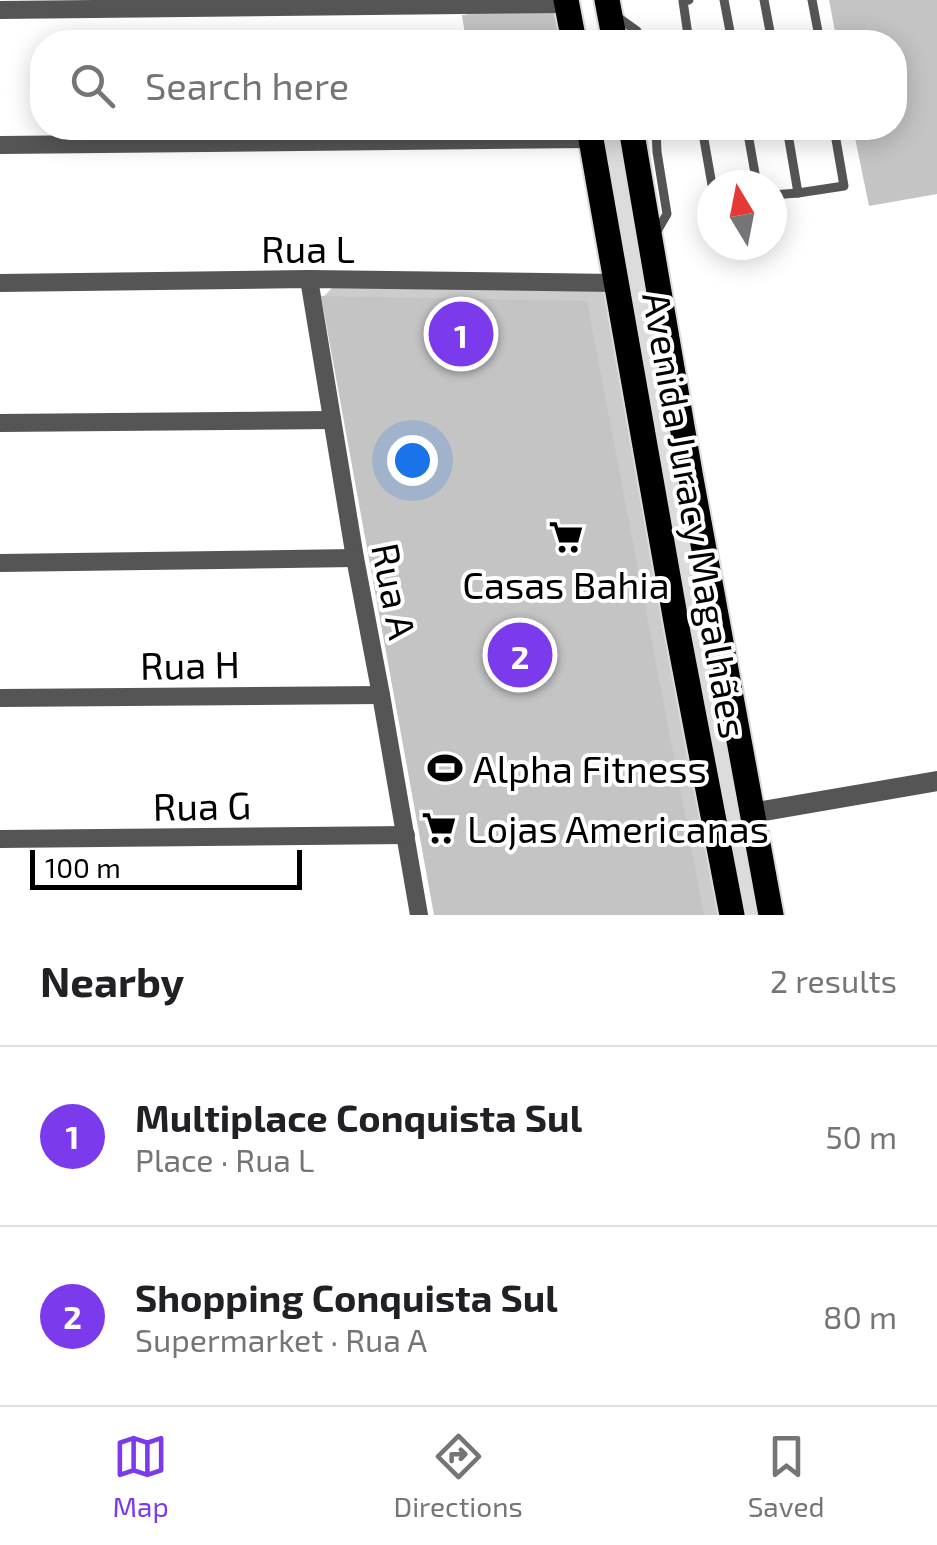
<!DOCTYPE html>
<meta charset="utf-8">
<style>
:root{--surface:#fff;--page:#f6f6f6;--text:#202124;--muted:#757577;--line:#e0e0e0;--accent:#7c3aed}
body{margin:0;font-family:"Exo 2",sans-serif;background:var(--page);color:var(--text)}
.compass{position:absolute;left:697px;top:170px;width:90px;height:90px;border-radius:50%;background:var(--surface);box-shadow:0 5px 25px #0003;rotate:350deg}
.scale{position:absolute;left:30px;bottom:25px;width:272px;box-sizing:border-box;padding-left:10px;border:5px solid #000;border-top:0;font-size:28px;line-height:35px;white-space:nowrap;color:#000;-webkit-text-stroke:8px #fff;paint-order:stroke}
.you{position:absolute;left:412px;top:460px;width:35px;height:35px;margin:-25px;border:8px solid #fff;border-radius:50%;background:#1a73e8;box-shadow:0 0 0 15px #1a73e833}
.badge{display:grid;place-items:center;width:65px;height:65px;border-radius:50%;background:var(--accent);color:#fff;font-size:32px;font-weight:700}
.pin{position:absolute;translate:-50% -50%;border:5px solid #fff;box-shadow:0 2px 10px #0006}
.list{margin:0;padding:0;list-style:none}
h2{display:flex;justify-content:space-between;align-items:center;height:130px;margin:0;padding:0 40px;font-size:42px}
h2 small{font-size:32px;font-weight:400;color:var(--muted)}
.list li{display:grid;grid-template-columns:65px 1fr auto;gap:30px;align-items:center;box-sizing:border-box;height:180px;padding:0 40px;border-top:2px solid var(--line)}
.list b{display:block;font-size:38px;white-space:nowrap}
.list p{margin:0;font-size:32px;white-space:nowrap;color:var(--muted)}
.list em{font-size:32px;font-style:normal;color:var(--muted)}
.icon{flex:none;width:55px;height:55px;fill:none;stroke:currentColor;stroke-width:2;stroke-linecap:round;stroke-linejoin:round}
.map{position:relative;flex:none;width:937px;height:915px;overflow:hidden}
.search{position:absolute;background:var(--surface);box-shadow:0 5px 25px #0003;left:30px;right:30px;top:30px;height:110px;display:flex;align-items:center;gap:25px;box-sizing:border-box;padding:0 35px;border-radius:40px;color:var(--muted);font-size:38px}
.sheet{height:490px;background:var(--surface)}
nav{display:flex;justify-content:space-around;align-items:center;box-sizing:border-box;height:140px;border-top:2px solid var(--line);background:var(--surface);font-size:28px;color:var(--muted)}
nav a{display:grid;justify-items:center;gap:5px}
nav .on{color:var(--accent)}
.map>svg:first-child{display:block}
</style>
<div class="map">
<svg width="937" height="915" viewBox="0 0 937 915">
<rect width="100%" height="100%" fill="#fff"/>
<polygon fill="#dcdcdc" points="593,128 619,128 758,915 740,915"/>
<g fill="#0003">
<polygon points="481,0 573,0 580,42 469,42 465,16"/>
<polygon points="340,280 604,285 724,915 436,915 324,296"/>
</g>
<g fill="#c4c4c4">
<polygon points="829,0 937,0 937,194 869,206 853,128 894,128 894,42 837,42"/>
<polygon points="556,11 561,42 466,42 462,15"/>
<polygon points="321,296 587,301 704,915 434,915"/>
</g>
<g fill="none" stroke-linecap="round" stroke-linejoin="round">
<g stroke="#dbdbdb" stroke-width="29">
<g id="primary">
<polyline points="566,0 574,42"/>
<polyline points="607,0 615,42"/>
<polyline points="589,128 678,633 732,915"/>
<polyline points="631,128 690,473 771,915"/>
</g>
</g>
<g stroke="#555" stroke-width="9">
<polyline points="724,0 732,42"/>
<polyline points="764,0 772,42"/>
<polyline points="812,0 820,42"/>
<polyline points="616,16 637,31 639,42"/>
<polyline points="689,42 683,1 689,0"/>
<polyline points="702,128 712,185"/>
<polyline points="747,128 757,185"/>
<polyline points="787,128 798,193 844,186 834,128"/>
<polyline points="772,195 798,193"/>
<polyline points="656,233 667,214 657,152 656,128"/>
</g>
<g stroke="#555" stroke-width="18">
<polyline points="0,10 567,4"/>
<polyline points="0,145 591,139"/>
<polyline points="309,279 355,558 381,695 419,915"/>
<polyline points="0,283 309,279 616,283"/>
<polyline points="0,423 332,420"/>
<polyline points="0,563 355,558"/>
<polyline points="0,698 381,695"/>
<polyline points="0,839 406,835"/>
</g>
<polyline stroke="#555" stroke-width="20" points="752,813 937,781"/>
<use href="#primary" stroke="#000" stroke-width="25"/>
</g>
<defs>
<g id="supermarket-bare" transform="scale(2.7)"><path d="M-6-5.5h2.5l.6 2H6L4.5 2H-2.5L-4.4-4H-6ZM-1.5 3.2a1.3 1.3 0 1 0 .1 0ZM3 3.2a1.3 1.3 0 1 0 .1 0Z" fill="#000" stroke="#fff" stroke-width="2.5" paint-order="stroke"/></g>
<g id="stadium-bare" transform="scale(2.7)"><path d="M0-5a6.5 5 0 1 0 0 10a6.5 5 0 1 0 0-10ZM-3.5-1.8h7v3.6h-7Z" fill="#000" stroke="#fff" stroke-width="2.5" paint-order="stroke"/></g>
</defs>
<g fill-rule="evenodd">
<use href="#supermarket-bare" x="566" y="537"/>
<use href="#stadium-bare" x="445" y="768"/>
<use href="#supermarket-bare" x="439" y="828"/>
</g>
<g text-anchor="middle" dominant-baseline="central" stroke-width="8" stroke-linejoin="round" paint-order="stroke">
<g font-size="38" fill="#000" stroke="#fff">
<text x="308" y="248">Rua L</text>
<text transform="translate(696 515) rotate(80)">Avenida Juracy Magalhães</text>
<text transform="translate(395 591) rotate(79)">Rua A</text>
<text transform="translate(190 664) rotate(-1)">Rua H</text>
<text transform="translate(202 805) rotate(-1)">Rua G</text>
</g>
<g font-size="38" fill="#000" stroke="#fff" text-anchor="start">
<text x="566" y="584" text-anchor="middle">Casas Bahia</text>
<text x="473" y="768">Alpha Fitness</text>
<text x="467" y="828">Lojas Americanas</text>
</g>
</g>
</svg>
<svg class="compass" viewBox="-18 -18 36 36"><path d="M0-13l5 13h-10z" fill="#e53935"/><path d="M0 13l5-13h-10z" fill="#757577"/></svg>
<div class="scale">100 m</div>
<div class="you"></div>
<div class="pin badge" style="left:461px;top:334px">1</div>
<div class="pin badge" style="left:520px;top:655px">2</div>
<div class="search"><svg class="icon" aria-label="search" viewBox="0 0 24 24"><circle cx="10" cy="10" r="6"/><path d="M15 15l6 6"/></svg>Search here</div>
</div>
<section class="sheet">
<h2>Nearby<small>2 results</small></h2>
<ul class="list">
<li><span class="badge">1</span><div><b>Multiplace Conquista Sul</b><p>Place · Rua L</p></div><em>50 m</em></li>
<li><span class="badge">2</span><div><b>Shopping Conquista Sul</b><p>Supermarket · Rua A</p></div><em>80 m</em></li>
</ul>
</section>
<nav>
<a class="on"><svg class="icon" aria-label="map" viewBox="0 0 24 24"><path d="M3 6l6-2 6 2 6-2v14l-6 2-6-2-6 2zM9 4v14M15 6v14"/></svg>Map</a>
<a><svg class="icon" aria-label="directions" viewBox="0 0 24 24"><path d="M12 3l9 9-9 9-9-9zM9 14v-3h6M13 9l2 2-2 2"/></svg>Directions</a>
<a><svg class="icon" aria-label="saved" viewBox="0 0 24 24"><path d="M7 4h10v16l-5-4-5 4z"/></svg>Saved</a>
</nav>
